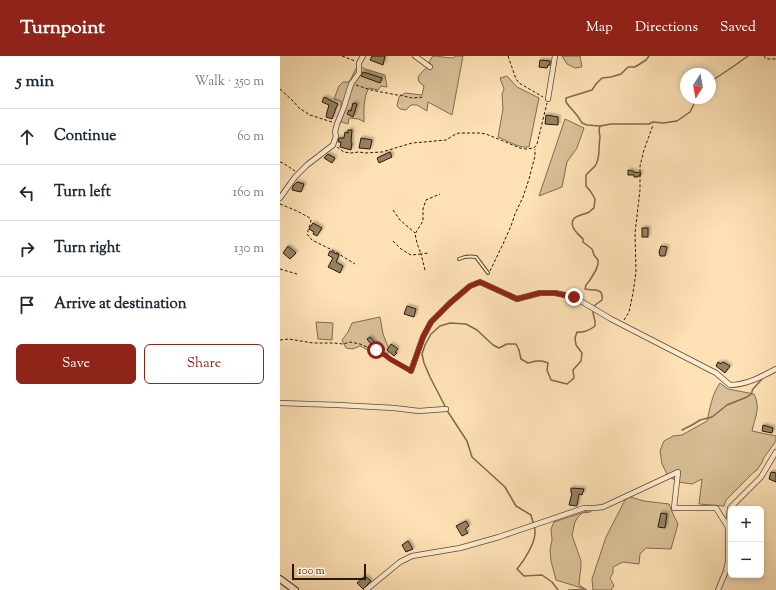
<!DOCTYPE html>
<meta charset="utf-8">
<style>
:root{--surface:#fff;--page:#f6f6f7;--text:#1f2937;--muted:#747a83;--line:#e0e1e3;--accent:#8f2418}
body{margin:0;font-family:"Sorts Mill Goudy",serif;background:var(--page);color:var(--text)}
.controls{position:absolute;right:12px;bottom:12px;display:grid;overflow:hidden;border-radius:6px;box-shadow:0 2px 6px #0003}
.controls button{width:36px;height:36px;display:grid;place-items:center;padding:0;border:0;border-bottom:1px solid var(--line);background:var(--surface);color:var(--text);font:20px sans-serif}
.compass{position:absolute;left:400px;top:12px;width:36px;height:36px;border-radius:50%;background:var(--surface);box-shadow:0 2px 6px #0003;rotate:191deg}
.scale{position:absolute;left:12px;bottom:10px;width:74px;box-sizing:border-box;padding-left:4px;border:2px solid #261907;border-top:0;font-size:11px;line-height:14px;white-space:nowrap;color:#261907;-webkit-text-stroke:3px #feecd0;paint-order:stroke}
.stop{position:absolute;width:12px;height:12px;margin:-9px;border:3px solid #8f2418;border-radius:50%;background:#fff}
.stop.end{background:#8f2418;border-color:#fff;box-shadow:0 1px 4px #0008}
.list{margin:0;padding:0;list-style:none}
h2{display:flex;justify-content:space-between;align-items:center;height:52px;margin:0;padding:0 16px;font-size:17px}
h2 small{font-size:13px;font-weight:400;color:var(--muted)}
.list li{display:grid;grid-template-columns:26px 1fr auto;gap:12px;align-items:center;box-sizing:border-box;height:56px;padding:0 16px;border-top:1px solid var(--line)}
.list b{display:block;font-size:15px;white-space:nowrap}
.list em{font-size:13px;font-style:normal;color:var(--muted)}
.actions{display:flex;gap:8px;padding:12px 16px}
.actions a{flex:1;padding:9px 0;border:1px solid var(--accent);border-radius:6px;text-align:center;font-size:14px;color:var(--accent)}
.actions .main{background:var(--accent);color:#fff}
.icon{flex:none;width:22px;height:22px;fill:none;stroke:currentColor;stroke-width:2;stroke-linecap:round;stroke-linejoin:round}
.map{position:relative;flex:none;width:496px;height:534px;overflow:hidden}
header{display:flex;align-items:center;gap:24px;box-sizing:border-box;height:56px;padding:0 20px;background:var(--accent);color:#fff}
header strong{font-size:19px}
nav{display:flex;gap:22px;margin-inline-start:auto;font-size:14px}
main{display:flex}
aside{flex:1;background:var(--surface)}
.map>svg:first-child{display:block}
</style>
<header>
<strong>Turnpoint</strong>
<nav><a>Map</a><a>Directions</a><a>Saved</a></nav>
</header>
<main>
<aside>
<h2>5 min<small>Walk · 350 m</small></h2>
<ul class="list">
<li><svg class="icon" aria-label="ahead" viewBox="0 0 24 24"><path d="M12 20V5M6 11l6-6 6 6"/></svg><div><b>Continue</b></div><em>60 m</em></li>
<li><svg class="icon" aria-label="left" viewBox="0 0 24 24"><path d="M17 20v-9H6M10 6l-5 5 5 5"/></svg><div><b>Turn left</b></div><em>160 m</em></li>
<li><svg class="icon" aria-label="right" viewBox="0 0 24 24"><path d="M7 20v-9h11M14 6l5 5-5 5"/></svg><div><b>Turn right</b></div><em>130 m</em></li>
<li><svg class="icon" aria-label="arrive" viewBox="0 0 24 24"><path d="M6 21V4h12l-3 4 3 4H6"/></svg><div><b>Arrive at destination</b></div></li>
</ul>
<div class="actions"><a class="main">Save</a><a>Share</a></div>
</aside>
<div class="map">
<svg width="496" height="534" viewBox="0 0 496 534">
<defs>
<filter id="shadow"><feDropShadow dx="2" dy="-2" stdDeviation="1" flood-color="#0004"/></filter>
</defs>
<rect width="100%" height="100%" fill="#fee2b6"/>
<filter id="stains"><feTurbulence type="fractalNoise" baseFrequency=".005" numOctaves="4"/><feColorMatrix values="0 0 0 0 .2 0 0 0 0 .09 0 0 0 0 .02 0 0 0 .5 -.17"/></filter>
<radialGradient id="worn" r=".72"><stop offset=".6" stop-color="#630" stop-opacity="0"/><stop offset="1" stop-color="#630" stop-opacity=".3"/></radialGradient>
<g fill="#d9c098" stroke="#806c50">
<path d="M153 0C160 0 166 2 173 2L176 0H183L172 59 148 46 147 55 137 49H131L126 54 120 53 117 50 119 41 125 37 142 39 144 30 139 26 138 21C141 16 145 14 148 10 150 6 150 3 153 0Z"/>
<polygon points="282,0 300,0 302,11 295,12 287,8"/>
<path d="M79 9 85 13 105 19 107 31 101 30 98 34 89 32C83 41 84 55 84 66L79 63 69 62 68 68 59 65 61 54V45L54 43 59 30 63 26H69C73 20 74 14 79 9Z"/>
<path d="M227 20 237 31 259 42 249 91C238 92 228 85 218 81L223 53 222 38 224 33 220 22Z"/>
<polygon points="285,63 304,72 297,92 287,106 282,131 259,140"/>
<polygon points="100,261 103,278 109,293 107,301 94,299 92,296 80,290 73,293 66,292 62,284 68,276 72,267"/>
<polygon points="36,266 53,267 52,284 38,283"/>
<path d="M440 327 448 333 474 338C481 352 475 361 472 375L496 380V385L483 403V405L477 414 474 416 446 444 444 450 419 448 422 423 412 428 398 426 388 420 382 408 380 395 384 385 393 380 402 379 427 365C430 352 432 338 440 327Z"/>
<polygon points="347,440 364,445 389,448 393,458 398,468 391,493 366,492 360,498 359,508 343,506 333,511 333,517 330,522 334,530 331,534 313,534 312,523 326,481"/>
<polygon points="316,452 310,456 302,457 298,461 295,466 292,479 301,505 301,512 300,518 299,529 307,534 288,534 305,533 276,524 271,505 270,494 272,484 271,473 274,466"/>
</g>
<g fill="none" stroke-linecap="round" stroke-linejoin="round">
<g stroke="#7c694c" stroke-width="1.5">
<polyline points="430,26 454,10 468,0"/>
<path d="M320 70 307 69 302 67C297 57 292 55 286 46V42L312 34 316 28 322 22 331 21 341 18 348 11H355L366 4 369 0"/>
<polyline points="402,374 412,369 420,364 432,361 447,349 467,341 471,338 473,333 484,321"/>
<path d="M278 534 272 526 262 519 244 520 237 513C244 505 256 486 255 475 255 470 252 464 251 459L236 450 225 431 192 401 187 385 168 356 150 321 144 307 142 298 145 289 151 278 160 270 170 267 186 268 197 274 213 289 219 292 227 288H236L239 294 241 303 248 307 256 305H262L268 307 267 314 271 324 287 328 294 322 293 314 301 305 302 297 296 289 295 282 297 276C305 277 310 274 315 270V265L313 257 315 249 322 244C324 231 313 235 305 233L306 229 310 224 316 214 318 208V204L314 199 312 193 303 186V183C299 179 295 176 293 171 289 159 302 160 309 156 311 155 312 153 314 152L315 143 311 136 306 130V119C309 116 312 113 315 110 321 102 318 91 320 82 320 78 318 75 320 70L331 68H369L373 66 383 67 397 65 410 56 417 42"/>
</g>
</g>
<g fill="#968262" stroke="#261907" filter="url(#shadow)">
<polygon points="92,0 105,0 103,9 90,4"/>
<polygon points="260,4 270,5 270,9 268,9 267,12 259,11"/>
<polygon points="83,16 102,22 100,27 81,20"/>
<polygon points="44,41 58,48 56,52 52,63 46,61 47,56 49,49 42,46"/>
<polygon points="73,47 77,48 73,61 67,58 69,54 71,55"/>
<polygon points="266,59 278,61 278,69 265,68"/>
<polygon points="68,74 72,74 71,86 72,87 71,94 60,91 61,86 58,86 59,82 64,82 65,76 68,77"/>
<polygon points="81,82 92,84 90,93 79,92"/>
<polygon points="110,96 112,101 99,107 97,102"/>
<polygon points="48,98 55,102 52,107 44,102"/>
<polygon points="348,114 353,115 353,116 361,117 360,120 358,120 358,121 354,121 354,119 348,119"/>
<polygon points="17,126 24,128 21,136 12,134 13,130"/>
<polygon points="33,167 42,172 37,180 33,178 34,176 29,173"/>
<rect x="362" y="172" width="6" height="9"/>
<polygon points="8,190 16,197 10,203 3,197"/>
<polygon points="381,190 387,191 385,200 380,200 379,196"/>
<polygon points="50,195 59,199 56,206 63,210 60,217 48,211 53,202 48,199"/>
<polygon points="127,250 136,253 134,261 124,258"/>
<polygon points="90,281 97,289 94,292 87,283"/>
<polygon points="111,288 118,293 115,296 117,297 114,300 107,294"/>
<polygon points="438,306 441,308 443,306 450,310 445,317 436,310"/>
<polygon points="483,369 493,372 492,377 482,375"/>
<polygon points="491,416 496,417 496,426 489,423"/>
<polygon points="291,432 304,433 302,439 299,438 297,450 289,449 292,437 291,437"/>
<polygon points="381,457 387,458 385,472 378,471"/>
<polygon points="186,465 189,470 185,473 188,477 182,480 176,470"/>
<polygon points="128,485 133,493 126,496 122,489"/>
<polygon points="85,520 91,525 83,533 77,527"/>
</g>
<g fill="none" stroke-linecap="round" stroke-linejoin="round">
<g stroke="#5c4b33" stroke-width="4">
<path id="service" d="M179 203C185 200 189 200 196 201L208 217"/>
</g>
<g stroke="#5c4b33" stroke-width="6">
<g id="minor">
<polyline points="135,0 150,11"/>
<polyline points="268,43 275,0"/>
<polyline points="0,142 15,121 27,109 53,89 56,80 55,76 57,68 64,51 71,28 79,17 79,7 83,0"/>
<path d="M131 315 143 281 151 266 170 247 190 230 200 226 237 243 260 237H275L294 241 331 263 436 317 450 329C466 329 481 321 496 313"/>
<polyline points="0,347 58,349 114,352 139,355 166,353"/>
<polyline points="86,534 120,506 132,500 180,492 219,481 304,452 315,452 323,451 398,416 394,452 436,452 448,471"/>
<polyline points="438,534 446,515 448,506 448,471 450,452 481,421 496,396"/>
</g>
</g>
<g stroke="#5c4b33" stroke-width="8">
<polyline id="tertiary" points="0,523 15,534"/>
</g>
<g stroke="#261907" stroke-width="1" stroke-dasharray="3 2" stroke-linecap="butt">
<polyline points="62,0 75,5"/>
<polyline points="228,0 236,23 239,27 263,41"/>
<polyline points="484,0 486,3 496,3"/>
<polyline points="76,29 91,34 117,39 120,39 132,42 144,41"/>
<polyline points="0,33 13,45 19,52 30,59 52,66"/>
<polyline points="57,91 64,96 71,97 79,96 85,97 102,96 132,87 144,86 166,84 174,79 179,77 200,77 206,78 240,92 246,93 254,92 257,88 267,47"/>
<polyline points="0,106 3,107 15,115"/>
<polyline points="0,148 17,155 30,162 31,165 27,178 32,184 54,195 75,208"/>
<polyline points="113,154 120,164 135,177"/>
<polyline points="113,185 121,193 131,199 141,198 137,187 135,178 143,165 143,153 146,144 160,138"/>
<polyline points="0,213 17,218"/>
<polyline points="145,214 141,198 148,197"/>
<polyline points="210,215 223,188 231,170 235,158 243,141 249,123 255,100 255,93"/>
<polyline points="344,264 349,256 353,237 356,216 355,177 360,134 360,110 364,94 373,69"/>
<polyline points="0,284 9,283 33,287 54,287 63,288 70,286 80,288 105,299 110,303 127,313"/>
</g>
<use href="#service" stroke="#feecd0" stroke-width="2"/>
<use href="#minor" stroke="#feecd0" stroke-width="4.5"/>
<use href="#tertiary" stroke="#feecd0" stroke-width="5.5"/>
</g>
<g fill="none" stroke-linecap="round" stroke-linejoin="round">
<polyline stroke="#8f2418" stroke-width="5" points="96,294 105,299 110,303 131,315 143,281 151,266 170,247 190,230 200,226 237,243 260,237 275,237 294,241"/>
</g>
<rect width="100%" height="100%" filter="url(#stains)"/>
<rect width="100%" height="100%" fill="url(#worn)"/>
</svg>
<div class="controls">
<button>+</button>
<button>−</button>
</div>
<svg class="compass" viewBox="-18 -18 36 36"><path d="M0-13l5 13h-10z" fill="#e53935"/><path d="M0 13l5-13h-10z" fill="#747a83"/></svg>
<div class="scale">100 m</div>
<div class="stop" style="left:96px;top:294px"></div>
<div class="stop end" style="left:294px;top:241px"></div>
</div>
</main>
